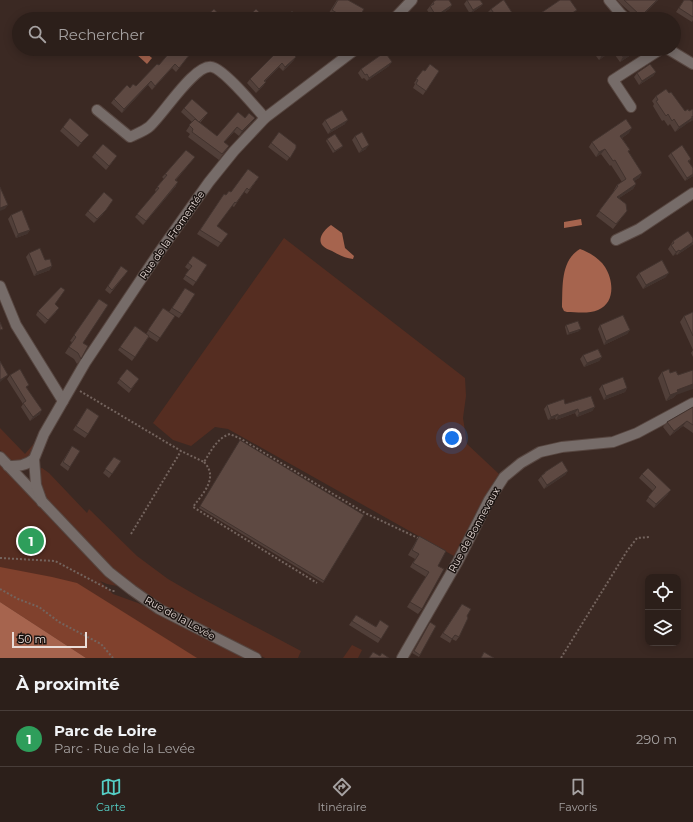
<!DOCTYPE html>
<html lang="fr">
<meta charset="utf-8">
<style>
:root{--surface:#2c1f1a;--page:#342723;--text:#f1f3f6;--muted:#a6a2a2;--line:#483d39;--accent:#55cec5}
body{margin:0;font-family:Montserrat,sans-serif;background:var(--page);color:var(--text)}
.controls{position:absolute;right:12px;bottom:12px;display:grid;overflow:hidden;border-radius:8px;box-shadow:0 2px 10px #0003}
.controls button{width:36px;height:36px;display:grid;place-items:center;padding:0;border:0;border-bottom:1px solid var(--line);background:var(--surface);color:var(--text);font:20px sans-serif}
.scale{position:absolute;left:12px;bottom:10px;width:75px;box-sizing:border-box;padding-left:4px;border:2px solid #eaddd9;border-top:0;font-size:11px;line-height:14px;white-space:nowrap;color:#eaddd9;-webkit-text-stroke:3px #1c1411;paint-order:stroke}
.you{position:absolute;left:452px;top:438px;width:14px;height:14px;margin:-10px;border:3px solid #fff;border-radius:50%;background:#1a73e8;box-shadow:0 0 0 6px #1a73e833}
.badge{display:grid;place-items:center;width:26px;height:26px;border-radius:50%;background:var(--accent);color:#fff;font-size:13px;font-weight:700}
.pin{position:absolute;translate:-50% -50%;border:2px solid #fff;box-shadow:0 1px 4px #0006}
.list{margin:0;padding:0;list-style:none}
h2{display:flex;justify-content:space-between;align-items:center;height:52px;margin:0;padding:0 16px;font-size:17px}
h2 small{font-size:13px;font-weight:400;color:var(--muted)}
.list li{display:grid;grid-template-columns:26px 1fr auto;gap:12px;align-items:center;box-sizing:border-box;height:56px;padding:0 16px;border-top:1px solid var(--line)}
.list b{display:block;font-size:15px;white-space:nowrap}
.list p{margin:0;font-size:13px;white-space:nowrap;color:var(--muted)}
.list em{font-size:13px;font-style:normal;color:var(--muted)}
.icon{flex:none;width:22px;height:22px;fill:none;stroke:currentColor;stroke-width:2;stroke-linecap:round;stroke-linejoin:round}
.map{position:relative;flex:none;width:693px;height:658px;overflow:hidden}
.search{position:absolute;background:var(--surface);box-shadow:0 2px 10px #0003;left:12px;right:12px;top:12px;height:44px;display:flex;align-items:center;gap:10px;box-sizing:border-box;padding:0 14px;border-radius:22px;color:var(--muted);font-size:15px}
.sheet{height:108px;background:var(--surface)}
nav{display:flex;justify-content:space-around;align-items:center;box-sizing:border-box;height:56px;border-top:1px solid var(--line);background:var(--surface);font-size:11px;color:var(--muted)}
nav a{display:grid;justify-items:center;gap:2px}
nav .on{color:var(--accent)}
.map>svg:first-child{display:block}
</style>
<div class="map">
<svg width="693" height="658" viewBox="0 0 693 658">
<rect width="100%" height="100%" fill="#3b2923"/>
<g fill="#552d21">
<polygon points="284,238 465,378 466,396 463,418 467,444 499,474 481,503 454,556 228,429 215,427 191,446 173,440 153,423"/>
<polygon points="0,428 25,454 37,440 28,461 10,463 0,450"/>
<polygon points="0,463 66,535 117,586 107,584 100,581 113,594 138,603 250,658 0,658"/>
<polygon points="42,468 49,473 87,513 89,509 137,556 168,579 199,597 301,651 298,658 265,658 157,604 111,569 44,498 37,469"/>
<polygon points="352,645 362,650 358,658 343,658"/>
</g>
<polygon fill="#80412d" points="0,567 52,577 77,583 197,658 86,658 0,602"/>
<g fill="#a6644e">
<polygon points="138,49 141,49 152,58 147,64 135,53"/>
<polygon points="581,219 582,225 564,228 564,222"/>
<path d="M331 225 342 233 345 248 354 256 353 259C345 258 339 255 332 251 329 250 325 248 323 246 316 239 325 229 331 225Z"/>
<path d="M580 249C589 252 600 259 605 267 614 281 615 303 598 310 589 314 576 312 567 312L564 311 562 307C563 287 560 261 580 249Z"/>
<polygon points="0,602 86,658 0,658"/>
</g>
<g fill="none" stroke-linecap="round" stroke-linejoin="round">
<g stroke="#574640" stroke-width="12">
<g id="minor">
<polyline points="609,0 620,13 626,19"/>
<polyline points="394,19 412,0"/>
<polyline points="668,49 693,64"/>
<polyline points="631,107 613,80 661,49"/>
<path d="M97 110 130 137C136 134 144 131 149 127 163 115 195 63 212 67 225 70 255 107 265 118"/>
<polyline points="616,240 639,229 693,193"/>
<polyline points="0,286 16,325 63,401"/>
<polyline points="0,457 109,572 132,590 159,609 256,658"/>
<path d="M8 466C19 466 25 466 34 459"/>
<polyline points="42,502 36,485 34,459 44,434 85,363 158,254 209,182 234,151 265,118 356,49"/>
<polyline points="402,658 458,561 489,500 504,477 521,463 540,452 562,447 613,442 637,433 693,403"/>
</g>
</g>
<g stroke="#74645e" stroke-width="2" stroke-dasharray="2 2" stroke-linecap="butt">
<path d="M80 391 181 451 204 462C211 451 217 438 230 434L241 439 365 513 420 539"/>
<path d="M204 462C219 478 203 493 193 507L317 583"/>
<polyline points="131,534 181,451"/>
<polyline points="0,558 55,561 112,591 116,591"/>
<polyline points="0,589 18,599 39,607 59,622 101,644 113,658"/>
<polyline points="561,658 627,551 637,538 650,537"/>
</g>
<use href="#minor" stroke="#766c69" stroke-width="10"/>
</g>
<g fill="#513f39">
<polygon points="337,0 348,0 358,19 332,19 327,16"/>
<polygon points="467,0 483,4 480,7 470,14 464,4"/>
<polygon points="560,0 574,13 566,19 555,19 554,17 552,19 532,19"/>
<polygon points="617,0 658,0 639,19 638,19 622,5"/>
<polygon points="684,0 693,2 693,20 692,22 676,12"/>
<polygon points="433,2 452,5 449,9 435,19 433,19 427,10"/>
<polygon points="491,9 516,19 493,19 488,12"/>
<polygon points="249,16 266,19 248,19 247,18"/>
<polygon points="280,49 296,57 293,61 283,71 279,67 265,81 266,82 263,86 256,93 247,83 250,79"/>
<polygon points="407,49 414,49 409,53"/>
<polygon points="548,49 581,49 578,56 557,54 551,56"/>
<polygon points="595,49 636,49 634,53 620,62 612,51 599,60 593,52"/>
<polygon points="191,53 176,72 172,68 152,90 148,85 122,113 111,103 114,99 130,88 136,86 159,65 173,55"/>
<polygon points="389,66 367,81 364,78 362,79 358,73 361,69"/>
<polygon points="423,70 425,71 439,71 423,95 413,88 415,84 414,83"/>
<polygon points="656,72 653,76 639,85 634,77 637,73"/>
<polygon points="656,96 685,111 689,111 693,109 693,120 689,122 675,132 670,124 668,126 664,120 662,121 653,106 654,104 652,101"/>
<polygon points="184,108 208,113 200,123 217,136 238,112 251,123 239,136 234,132 224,142 229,146 219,160 188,137 190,134 186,131 192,122 181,112"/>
<polygon points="325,120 345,124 328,134 322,124"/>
<polygon points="63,127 86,138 78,147 60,131"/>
<polygon points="279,132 296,148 287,161 268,147"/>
<polygon points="629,133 622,138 630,150 628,152 642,173 639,178 634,181 636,184 633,189 619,198 627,211 613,229 596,216 615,191 614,190 617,185 622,182 611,165 610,166 601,154 596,157 589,147 592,142"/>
<polygon points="355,136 366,149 359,153 352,140"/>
<polygon points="327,139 341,148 333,153 326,141"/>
<polygon points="95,153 114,160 106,170 92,157"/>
<polygon points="671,153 691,159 689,162 693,168 693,176 685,181 668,156"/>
<polygon points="195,157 176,180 176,186 143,225 135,217 156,192 155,190 164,179 162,177 165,174"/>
<polygon points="259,177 247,194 244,192 234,207 232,206 217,226 228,234 218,247 197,234 224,194 226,195"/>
<polygon points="88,211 103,214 94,223 85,215"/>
<polygon points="11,215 30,230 27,234 16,238 8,219"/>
<polygon points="693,238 693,244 692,245 677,255 676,254 673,256 668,249 673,241"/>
<polygon points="29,253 50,270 34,276 26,257"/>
<polygon points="193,256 207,265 193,286 183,279 189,270 185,267"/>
<polygon points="121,266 125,275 110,294 105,290"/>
<polygon points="639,273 666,277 643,289 636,277"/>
<polygon points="185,288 182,314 179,318 169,312"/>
<polygon points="99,299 83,343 81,359 77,364 74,359 65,353 72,342 70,341"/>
<polygon points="55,304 56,312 45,324 36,315 38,311"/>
<polygon points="163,308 175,316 157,342 149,337 132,361 118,350 135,326 146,334"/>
<polygon points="693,312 693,357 691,353 693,350 680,322 684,316"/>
<polygon points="566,325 579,331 567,335 565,327"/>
<polygon points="600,325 630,330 627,334 604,345 598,329"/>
<polygon points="583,355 602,357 599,361 584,367 580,359"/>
<polygon points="127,369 139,379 129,393 117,383"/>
<polygon points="662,372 670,373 678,375 676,395 673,398 666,401 658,378"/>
<polygon points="10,375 27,388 40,414 30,421 21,407 23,404 7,379"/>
<polygon points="602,385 627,388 625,392 604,400 599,389"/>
<polygon points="565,404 595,407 592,411 577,417 575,413 556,420 555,418 548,420 544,409 547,405"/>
<polygon points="693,407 693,433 683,426 670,436 663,427 667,422"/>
<polygon points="87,408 88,434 85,438 73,430"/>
<polygon points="240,440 364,515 323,583 199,508"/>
<polygon points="72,446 70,467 68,471 60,465"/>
<polygon points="114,457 121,461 109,478 103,473"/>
<polygon points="568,471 565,475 544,489 538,480 545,472"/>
<polygon points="642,474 668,494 654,508 646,501 653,491 639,478"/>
<polygon points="419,536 438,566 422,609 418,614 407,607 426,577 410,567 415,559 408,555"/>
<polygon points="462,604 467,616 459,637 456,641 452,639 450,643 440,637"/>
<polygon points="356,615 375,626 389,626 378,643 349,625"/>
<polygon points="429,624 420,655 419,657 412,653"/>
</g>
<g fill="#42332e">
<polygon points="657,0 658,0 639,19 641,16"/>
<polygon points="483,4 480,7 470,14 473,10"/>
<polygon points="452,5 449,9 434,19 436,16"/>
<polygon points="577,10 574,13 566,19 563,19"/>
<polygon points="557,14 552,19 549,19"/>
<polygon points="612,49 614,49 612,51 599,60 602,55"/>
<polygon points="635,49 636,49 634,53 620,62 623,57"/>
<polygon points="560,50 581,52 578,56 557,54 551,56 553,52"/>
<polygon points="296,57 293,61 283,71 285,67"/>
<polygon points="392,62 389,66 367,81 369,78"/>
<polygon points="282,63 279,67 261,85 264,81"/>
<polygon points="175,64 172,68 152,90 155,86"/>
<polygon points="656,72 653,76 639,85 642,81"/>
<polygon points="151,81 148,85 122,113 124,109"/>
<polygon points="266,82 263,86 256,93 259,89"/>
<polygon points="693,117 693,120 689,123"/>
<polygon points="255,118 251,123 239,136 242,131"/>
<polygon points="692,118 688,123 675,132 679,127"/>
<polygon points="348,120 345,124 328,134 331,130"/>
<polygon points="237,127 234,132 220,147 224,142"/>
<polygon points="632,128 629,133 617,141 620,136"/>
<polygon points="369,145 366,149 359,153 362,149"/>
<polygon points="343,146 341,148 333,153 335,151"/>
<polygon points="605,149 601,154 596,157 599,152"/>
<polygon points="642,173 639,178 630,184 633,179"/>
<polygon points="693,174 693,176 685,181 687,178"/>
<polygon points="178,182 176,186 143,225 146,221"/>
<polygon points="636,184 633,189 613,202 617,197"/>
<polygon points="8,205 5,209 0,211 0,208"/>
<polygon points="106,210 103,214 94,223 97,219"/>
<polygon points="30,230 27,234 16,238 18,234"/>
<polygon points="693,242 692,245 677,255 680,251"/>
<polygon points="679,250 676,254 673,256 676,252"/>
<polygon points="52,266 50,270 34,276 37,272"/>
<polygon points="669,273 666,277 643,289 646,285"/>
<polygon points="581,329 579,331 567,335 569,333"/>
<polygon points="630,330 627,334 604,345 606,341"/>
<polygon points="602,357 599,361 584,367 587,363"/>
<polygon points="8,375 5,378 0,382 0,380"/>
<polygon points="693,384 693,389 676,395 673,398 666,401 670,395 677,390"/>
<polygon points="627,388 625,392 604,400 606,396"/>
<polygon points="595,407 592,411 577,417 579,413"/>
<polygon points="578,409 575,413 556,420 558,416"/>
<polygon points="42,410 40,414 30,421 33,417"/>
<polygon points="558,414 555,418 548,420 551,417"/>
<polygon points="687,421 683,426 670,436 674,431"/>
<polygon points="568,471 565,475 544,489 547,485"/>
<polygon points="671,490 668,494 654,508 656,504"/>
</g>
<g fill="#5e4942" stroke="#42332e">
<polygon points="338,0 348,0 364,9 358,19 347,19 332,10"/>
<polygon points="436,0 449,0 452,5 436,16 430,6 434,4 433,2"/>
<polygon points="467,0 480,0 483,4 473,10"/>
<polygon points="503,0 504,0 516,19 498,19 491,9"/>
<polygon points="560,0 570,0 577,10 563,19 560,19 557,14 549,19 532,19"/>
<polygon points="624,0 657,0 641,16"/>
<polygon points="684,0 690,0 693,2 693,17 679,8"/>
<polygon points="214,9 221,17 219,19 203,19"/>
<polygon points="256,9 266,19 252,19 249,16"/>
<polygon points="292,11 299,18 298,19 284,19"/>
<polygon points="606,14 609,19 599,19"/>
<polygon points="178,49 194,49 179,68 175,64 155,86 151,81 124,109 114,99 127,85 130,88 133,84 136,86 157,64 159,65 170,52 173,55"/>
<polygon points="280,49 288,49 296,57 285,67 282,63 264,81 266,82 259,89 250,79"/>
<polygon points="552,49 581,49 581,52 560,50 553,52"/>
<polygon points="599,49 612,49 602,55"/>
<polygon points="618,49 635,49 623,57"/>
<polygon points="385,52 392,62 369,78 367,74 365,75 361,69"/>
<polygon points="430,64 439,71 426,91 416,84 418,80 416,79 423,70 425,71"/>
<polygon points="650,64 656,72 642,81 637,73"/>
<polygon points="666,89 669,93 671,92 685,111 688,109 689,111 693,109 693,117 692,116 692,118 679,127 674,119 672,121 668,114 666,116 656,101 658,100 656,96"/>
<polygon points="192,99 208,113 199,122 184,108"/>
<polygon points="342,110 348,120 331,130 325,120"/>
<polygon points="238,112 245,118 249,113 255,118 242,131 237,127 224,142 229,146 222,154 192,132 193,129 189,125 195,119 217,136"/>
<polygon points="70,118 89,135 81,143 63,127"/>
<polygon points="626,119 632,128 620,136 630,150 628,151 642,173 633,179 636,184 617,197 626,204 627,211 616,224 599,211 618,186 617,185 626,179 615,160 613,161 605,149 599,152 592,142"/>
<polygon points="279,132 296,145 296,148 290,158 271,143"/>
<polygon points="362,132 369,145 362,149 355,136"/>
<polygon points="335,134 343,146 335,151 327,139"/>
<polygon points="103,144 117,156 109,166 95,153"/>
<polygon points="682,145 691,159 688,161 693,168 693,174 687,178 671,153"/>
<polygon points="186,150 195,157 175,180 178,182 146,221 137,214 159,188 157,187 167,175 165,174"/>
<polygon points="248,169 259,177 249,190 247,188 236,203 235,202 217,226 228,234 221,243 200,230 224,194 226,195 229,191 231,192"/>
<polygon points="0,187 8,205 0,208"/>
<polygon points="104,192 113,200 106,210 97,219 88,211"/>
<polygon points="22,210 30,230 18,234 11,215"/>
<polygon points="688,231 693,238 693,242 680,251 679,250 676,252 671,245 674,243 673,241"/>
<polygon points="40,248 45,260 50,259 52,266 37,272 29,253"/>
<polygon points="193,256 207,265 196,282 185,275 192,266 188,263"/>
<polygon points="662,260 669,273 646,285 639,273"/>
<polygon points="121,266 128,271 112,290 108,286"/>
<polygon points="61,287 65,290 55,304 59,308 48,320 38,311"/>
<polygon points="185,288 195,294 182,314 172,308"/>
<polygon points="99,299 108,305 83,343 88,346 81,359 78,353 69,347 76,337 74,335"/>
<polygon points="163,308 175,316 160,338 148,330"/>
<polygon points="693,312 693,336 684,316"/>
<polygon points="623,315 630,330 606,341 600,325"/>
<polygon points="578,321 581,329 569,333 566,325"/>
<polygon points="0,322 3,329 0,330"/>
<polygon points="135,326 149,336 135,357 120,347"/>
<polygon points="598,349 602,357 587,363 583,355"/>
<polygon points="0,361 8,375 0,380"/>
<polygon points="20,369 29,385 26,387 42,410 33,417 23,403 26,401 10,375"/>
<polygon points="127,369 139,379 131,389 119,379"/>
<polygon points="669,369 670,373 676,371 678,375 693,370 693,384 677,390 678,392 670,395 662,372"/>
<polygon points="623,377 627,388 606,396 602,385"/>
<polygon points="591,396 595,407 579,413 578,409 558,416 558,414 551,417 547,405 564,399 565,404"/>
<polygon points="693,407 693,425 687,421 674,431 667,422"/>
<polygon points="87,408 99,416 88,434 76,426"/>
<polygon points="240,440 364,515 324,581 200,506"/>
<polygon points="72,446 80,451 70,467 63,462"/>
<polygon points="114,457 121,461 112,474 105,469"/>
<polygon points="562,461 568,471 547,485 541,476 545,473 545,472"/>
<polygon points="648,468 671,490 656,504 648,497 656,487 642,474"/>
<polygon points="419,536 446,551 438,566 444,569 422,609 410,602 429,572 413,563 419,554 412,550"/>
<polygon points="462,604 471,609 467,616 468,618 459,637 455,635 452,639 443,633"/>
<polygon points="356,615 376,627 380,620 389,626 381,639 352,621"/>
<polygon points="430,622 436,626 420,655 414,651"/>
<polygon points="373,652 380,656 382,653 389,658 369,658"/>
<polygon points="484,652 494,658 481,658"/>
</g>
<g text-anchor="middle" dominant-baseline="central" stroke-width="3" stroke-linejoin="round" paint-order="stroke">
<g font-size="10" fill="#eaddd9" stroke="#1c1411">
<text transform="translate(172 235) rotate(-55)">Rue de la Fromentée</text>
<text transform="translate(474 530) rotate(-61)">Rue de Bonnevaux</text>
<text transform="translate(180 618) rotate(29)">Rue de la Levée</text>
</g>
</g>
</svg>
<div class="controls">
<button><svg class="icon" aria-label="locate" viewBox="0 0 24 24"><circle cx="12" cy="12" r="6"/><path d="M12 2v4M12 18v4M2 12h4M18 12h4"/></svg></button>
<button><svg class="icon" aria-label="layers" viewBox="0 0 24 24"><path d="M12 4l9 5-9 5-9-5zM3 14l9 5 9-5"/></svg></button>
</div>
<div class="scale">50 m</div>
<div class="you"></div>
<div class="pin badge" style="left:31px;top:541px;background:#2e9e5b">1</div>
<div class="search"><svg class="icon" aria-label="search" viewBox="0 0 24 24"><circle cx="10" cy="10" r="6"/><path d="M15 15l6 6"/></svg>Rechercher</div>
</div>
<section class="sheet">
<h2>À proximité<small></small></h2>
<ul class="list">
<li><span class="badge" style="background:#2e9e5b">1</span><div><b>Parc de Loire</b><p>Parc · Rue de la Levée</p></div><em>290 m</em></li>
</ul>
</section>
<nav>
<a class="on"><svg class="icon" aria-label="map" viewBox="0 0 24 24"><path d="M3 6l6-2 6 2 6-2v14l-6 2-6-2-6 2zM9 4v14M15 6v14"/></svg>Carte</a>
<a><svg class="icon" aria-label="directions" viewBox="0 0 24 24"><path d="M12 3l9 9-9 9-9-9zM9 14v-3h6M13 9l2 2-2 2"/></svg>Itinéraire</a>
<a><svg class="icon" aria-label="saved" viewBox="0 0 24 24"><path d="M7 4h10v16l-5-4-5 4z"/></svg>Favoris</a>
</nav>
